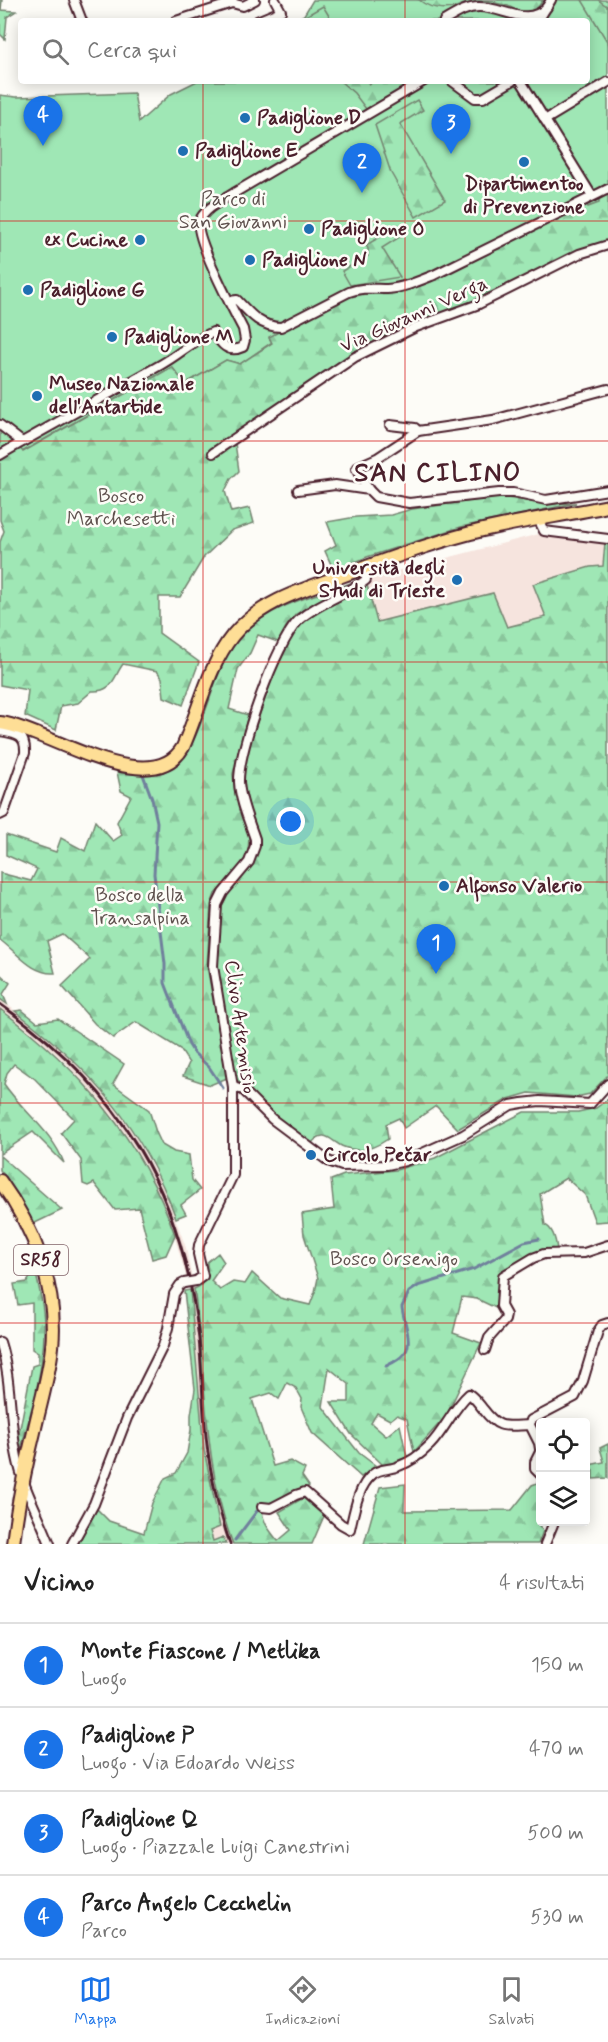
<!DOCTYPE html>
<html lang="it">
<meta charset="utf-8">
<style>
:root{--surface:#fff;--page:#f2f2f2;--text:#222;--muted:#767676;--line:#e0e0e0;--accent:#1a73e8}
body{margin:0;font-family:Mynerve,sans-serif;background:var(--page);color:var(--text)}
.controls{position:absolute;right:18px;bottom:18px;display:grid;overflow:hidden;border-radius:6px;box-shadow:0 3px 15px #0003}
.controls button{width:54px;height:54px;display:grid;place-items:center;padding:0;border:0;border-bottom:2px solid var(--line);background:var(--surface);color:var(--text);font:30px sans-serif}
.you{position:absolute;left:291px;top:822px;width:21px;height:21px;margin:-15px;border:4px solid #fff;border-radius:50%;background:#1a73e8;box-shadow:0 0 0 9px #1a73e833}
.badge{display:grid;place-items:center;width:39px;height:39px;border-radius:50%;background:var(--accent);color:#fff;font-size:20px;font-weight:700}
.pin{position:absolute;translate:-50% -50px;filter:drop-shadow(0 2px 3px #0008)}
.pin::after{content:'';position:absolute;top:32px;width:21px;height:18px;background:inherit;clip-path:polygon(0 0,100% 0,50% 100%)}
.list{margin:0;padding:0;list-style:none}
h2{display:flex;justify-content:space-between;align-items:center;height:78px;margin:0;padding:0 24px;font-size:26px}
h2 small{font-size:20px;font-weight:400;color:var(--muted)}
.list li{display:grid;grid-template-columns:39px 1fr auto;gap:18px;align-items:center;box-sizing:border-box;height:84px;padding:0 24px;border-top:2px solid var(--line)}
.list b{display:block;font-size:22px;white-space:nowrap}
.list p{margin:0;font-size:20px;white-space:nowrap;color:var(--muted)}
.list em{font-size:20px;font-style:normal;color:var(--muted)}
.icon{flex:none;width:33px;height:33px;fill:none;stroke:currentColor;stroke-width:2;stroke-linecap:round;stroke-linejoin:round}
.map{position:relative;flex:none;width:608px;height:1544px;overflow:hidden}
.search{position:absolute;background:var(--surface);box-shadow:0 3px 15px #0003;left:18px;right:18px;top:18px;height:66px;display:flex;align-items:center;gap:15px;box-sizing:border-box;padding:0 21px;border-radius:6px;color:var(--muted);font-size:22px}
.sheet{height:414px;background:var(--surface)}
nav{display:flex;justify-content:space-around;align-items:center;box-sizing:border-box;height:84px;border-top:2px solid var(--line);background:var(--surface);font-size:16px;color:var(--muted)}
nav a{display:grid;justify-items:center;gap:3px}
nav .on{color:var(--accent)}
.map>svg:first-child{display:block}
</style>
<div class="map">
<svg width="608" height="1544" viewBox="0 0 608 1544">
<defs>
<pattern id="forest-firs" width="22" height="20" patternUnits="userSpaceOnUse" patternTransform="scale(1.5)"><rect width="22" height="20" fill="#9fe7b5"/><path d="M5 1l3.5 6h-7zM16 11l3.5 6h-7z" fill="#8ac69c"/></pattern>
</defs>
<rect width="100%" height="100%" fill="#fdfcf7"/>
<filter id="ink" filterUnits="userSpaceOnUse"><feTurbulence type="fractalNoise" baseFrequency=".0167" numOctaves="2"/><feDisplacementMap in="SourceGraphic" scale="12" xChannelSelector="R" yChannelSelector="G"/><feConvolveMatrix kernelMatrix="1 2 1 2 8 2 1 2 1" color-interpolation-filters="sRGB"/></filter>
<g filter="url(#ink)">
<g fill="#f6e4de">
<polygon points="547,528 608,536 605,542 603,566 590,567 533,584 547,617 507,627 493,594 376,622 367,585 373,577 539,534"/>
<polygon points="0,999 52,1039 102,1088 133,1132 166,1192 186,1248 194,1289 203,1358 212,1460 218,1494 233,1544 226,1544 223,1537 213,1541 210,1530 219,1527 204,1450 190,1290 170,1221 142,1161 113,1117 66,1063 28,1030 0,1009"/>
</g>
<polygon fill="#9fe7b5" stroke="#748370" stroke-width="1.5" points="313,0 608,0 608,194 599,198 600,203 588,207 586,204 422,285 392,292 365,294 269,338 272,342 240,364 226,360 185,384 172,367 22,452 19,448 0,460 0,95 16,97 134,93 139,122 171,94 197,81 587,81 587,21 293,21 304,15"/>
<g fill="url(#forest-firs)" stroke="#748370" stroke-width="1.5">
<polygon points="0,0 2,0 1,10 16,11 7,17 5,39 0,34"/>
<path d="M419 0H464L466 3C451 11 433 11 419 0Z"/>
<polygon points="483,0 543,0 536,10 524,14 508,6"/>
<polygon points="582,0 598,0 608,7 608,43"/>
<polygon points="323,6 332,21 304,21 302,18"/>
<polygon points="340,81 367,81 369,84 374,81 417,81 366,109 354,93"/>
<polygon points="417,100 423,110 400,124 445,200 416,217 391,173 375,125"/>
<path d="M608 194V242L582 249 522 280 477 301 414 325 352 355 209 452 213 457 235 443 239 471 231 479 225 491 231 512 250 508 254 523 232 530 204 557 180 597H159V633L199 662 183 705 164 697 162 678 157 671 123 664C113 678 113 692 92 691L78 703 61 706 56 730 25 716 28 690 0 685V542L4 531 0 520V460L20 448 23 452 172 367 185 384 226 360 240 364 272 343 269 337 341 299 365 294 392 292 422 285 586 203 588 207 599 203V199Z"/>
<polygon points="401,225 406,233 382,248 400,277 350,285 342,271 368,256 368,249 366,245"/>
<polygon points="501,497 545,504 576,503 461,527 367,557 334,571 325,551 336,545 327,522 356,517 391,515 412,509"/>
<path d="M605 542H608V1075L590 1094 576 1097 529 1093 508 1099 458 1129 436 1106 404 1128 399 1118 386 1124 388 1139C375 1148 360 1154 344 1147 332 1143 325 1127 312 1143L270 1112 235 1078 216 963 219 912 227 893 249 869 258 848 259 839 244 791 242 777 246 754 274 673 287 644 299 625 315 614 367 585 377 622 493 593 507 627 546 617 533 584 590 567 603 566Z"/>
<path d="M357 581 296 614 286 627 278 642 258 635 250 653 238 669 229 709 248 715 233 774 235 794 249 836 248 853 241 865 215 894 211 905 207 966 227 1078 210 1085 183 1076 189 1063 180 1049 136 1022 113 1038 95 1024 62 986 90 959 62 934 47 941 55 973C32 975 17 952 0 940V873L31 881 37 869 6 855V835L56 852 61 838 85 851 95 821 113 841 122 835 117 822 131 796 121 791 117 772C131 774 150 777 163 772 206 757 208 668 241 635 272 604 316 595 357 581Z"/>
<polygon points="0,974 10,983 3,994 7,1004 0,999"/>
<path d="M0 1009C80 1069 142 1139 175 1235L166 1255 152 1259 139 1208 115 1210 94 1183 88 1186 83 1184 81 1160 61 1133 74 1119 35 1079 14 1064 7 1073 4 1084C23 1112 52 1131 64 1163L33 1132 0 1154Z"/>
<path d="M22 1010 37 1022 58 1019 124 1064 113 1084 149 1110 156 1132 162 1145 174 1152 189 1155 192 1180 200 1190 181 1205 186 1214 176 1218C142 1126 92 1070 15 1011Z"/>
<path d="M608 1099V1221L595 1222 585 1195 566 1178 540 1194 545 1225C554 1229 556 1241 557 1250 528 1252 521 1259 499 1275L498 1309 477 1299 462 1297 453 1333 481 1343 446 1416 414 1452 407 1419 397 1415 390 1420 377 1413 371 1423 386 1436 400 1425 407 1457 384 1466 351 1434 331 1402H349V1384L329 1368 323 1407 359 1453 376 1466 361 1477 312 1433 301 1407 302 1399 296 1388 287 1383 279 1399 271 1393 252 1399 273 1466 290 1461 305 1469 302 1476 309 1486 274 1505 263 1503C259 1518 269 1530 278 1541L291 1530 279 1512 303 1498 324 1516 312 1544H233C202 1464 207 1373 194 1289 206 1285 207 1274 207 1262L218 1253 224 1262 211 1281 220 1290 233 1282 245 1284 252 1273 280 1298 310 1305 315 1292 318 1278 304 1235 302 1214 334 1209 331 1180 344 1175 396 1170 435 1158 524 1112H578L596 1108Z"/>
<polygon points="0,1156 62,1210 33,1224 8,1180 0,1170"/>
<path d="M35 1270C40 1291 45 1312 44 1334 43 1375 29 1417 19 1457L17 1444 32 1366 38 1364V1353L32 1349V1303L18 1305 14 1284 27 1282Z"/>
<polygon points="190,1290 204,1450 220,1527 210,1531 213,1541 223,1537 226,1544 75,1544 96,1508 109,1521 144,1533 152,1503 165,1478 176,1473 187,1453 191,1430 191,1415 195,1389 184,1291"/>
<polygon points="608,1444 608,1478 593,1479 593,1471 589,1465 604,1462 600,1448"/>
<polygon points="540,1482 541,1522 538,1524 543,1531 538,1544 364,1544 380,1487 405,1484 404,1511 512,1510 532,1485"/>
</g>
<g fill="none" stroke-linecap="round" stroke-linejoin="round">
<g stroke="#70809c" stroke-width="3">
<polyline points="142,772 152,799 157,822 154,874 165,964 165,983 189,1045 194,1053 209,1067 223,1088"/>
<path d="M386 1366C392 1363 399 1360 403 1355 415 1344 403 1321 402 1307L409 1292 418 1286 474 1269 524 1242 539 1239"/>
<polyline points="235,1540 257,1511"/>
</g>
<g stroke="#4a1f2b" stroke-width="12">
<g id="street">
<polyline points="74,0 82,21"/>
<polyline points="176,21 232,3 243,6 255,0"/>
<polyline points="257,21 281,11 275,0"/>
<path d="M444 21C456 14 466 7 479 7 504 7 527 28 547 7"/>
<polyline points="538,21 551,0"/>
<polyline points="452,81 475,98 483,98 512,81"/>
<polyline points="521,81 592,196"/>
<polyline points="545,120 608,82"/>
<path d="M229 301 237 300C250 314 261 327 281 327L349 292C362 287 373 289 387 289 403 288 419 281 434 275L608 189"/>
<polyline points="0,425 22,442"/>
<polyline points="390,425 415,428 418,431"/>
<polyline points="213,453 355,357 416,327 479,304 579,254 608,245"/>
<path d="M0 455C53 424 108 395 162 364 180 354 194 340 213 332 221 344 228 354 243 347L245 340 243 329C234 312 194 236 199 222 204 208 223 200 234 193L424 81"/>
<polyline points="298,490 335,485 369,490 376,497 409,503 499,493 513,493 546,500 608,490"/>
<polyline points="369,490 356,469 357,467 377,458 418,431 493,420 608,389"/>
<polyline points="538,519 544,531 608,539"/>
<path d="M0 731C16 734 26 734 25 753L4 813 0 815"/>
<polyline points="233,1087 243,1090 272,1119 328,1161 342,1166 387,1165 405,1161 463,1135 511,1105 522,1103 540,1101 590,1104 608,1084"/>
<path d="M196 1281 203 1276 198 1254 199 1245 233 1175V1087L213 966 217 905 223 893 249 862 255 846V839C249 821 240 801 239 782 238 750 276 642 299 620 314 605 347 594 366 580L365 567"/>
<path d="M0 1342C12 1380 9 1419 17 1457 23 1488 39 1515 50 1544"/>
<polyline points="485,1350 489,1338 505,1320 506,1315 501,1306 503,1276 533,1258 544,1254 584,1253 608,1245"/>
<polyline points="540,1449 539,1443 530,1425 531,1420 575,1397 583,1381 598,1331 602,1325 608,1323"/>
<polyline points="540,1452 535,1462 535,1469 540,1474"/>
<path d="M262 1507 271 1508 296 1495 305 1492 341 1524 350 1529C354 1512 358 1486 373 1474 380 1468 391 1470 399 1466 411 1462 421 1454 430 1445 445 1430 453 1408 469 1394 475 1398 478 1403 483 1409 499 1430 505 1426 530 1425"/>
<polyline points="72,1544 94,1504 127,1418 163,1346 168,1328 174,1294 180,1285 184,1283"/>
<polyline points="545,1544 554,1522"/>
</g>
</g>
<g stroke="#4a1f2b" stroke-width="16">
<g id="primary">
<path d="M0 723C45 728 151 803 183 747 199 711 208 666 233 635 261 601 305 589 344 575 389 559 436 541 483 530 524 520 566 515 608 506"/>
<path d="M0 1181C34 1228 58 1288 52 1347 49 1376 40 1404 34 1432 25 1469 17 1506 13 1544"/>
</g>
</g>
<use href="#street" stroke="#fdfcf7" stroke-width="8"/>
<use href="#primary" stroke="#fede96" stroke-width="12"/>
<path stroke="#4a1f2b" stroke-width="3" d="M0 1004C121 1090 182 1190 199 1339 202 1367 202 1396 205 1425 208 1465 217 1505 230 1544"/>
<g stroke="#4a1f2b" stroke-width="12" stroke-linecap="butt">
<polyline id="street-bridge" points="184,1283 196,1281"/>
</g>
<use href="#street-bridge" stroke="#fdfcf7" stroke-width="8"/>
</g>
</g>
<path fill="none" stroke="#d62828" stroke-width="1.5" stroke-opacity="0.55" d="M203 0V21M405 0V21M203 81V1544M405 81V1544M0 221H608M0 441H608M0 662H608M0 882H608M0 1103H608M0 1323H608"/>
<g fill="#1f6fb2" stroke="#fdfcf7" stroke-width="2">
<circle cx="245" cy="118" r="6"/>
<circle cx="183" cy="151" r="6"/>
<circle cx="524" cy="162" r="6"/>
<circle cx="309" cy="229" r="6"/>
<circle cx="140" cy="240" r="6"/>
<circle cx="250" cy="260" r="6"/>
<circle cx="28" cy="290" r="6"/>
<circle cx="112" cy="337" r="6"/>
<circle cx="37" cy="396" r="6"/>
<circle cx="457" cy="580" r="6"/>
<circle cx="444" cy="886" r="6"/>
<circle cx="311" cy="1155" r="6"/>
</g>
<g text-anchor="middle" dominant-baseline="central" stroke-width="5" stroke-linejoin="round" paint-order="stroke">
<rect fill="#fdfcf7" stroke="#806168" stroke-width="1.5" x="14" y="1245" width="54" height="30" rx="4.5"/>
<g font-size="18" font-weight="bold" fill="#4a1f2b">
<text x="41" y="1260">SR58</text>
</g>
<g font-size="20" font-weight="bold" fill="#4a1f2b" stroke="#fdfcf7" text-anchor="start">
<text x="257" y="118">Padiglione D</text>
<text x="195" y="151">Padiglione E</text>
<text x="524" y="184" text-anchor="middle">Dipartimentoo<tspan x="524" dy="23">di Prevenzione</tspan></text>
<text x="321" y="229">Padiglione O</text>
<text x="128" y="240" text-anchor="end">ex Cucine</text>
<text x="262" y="260">Padiglione N</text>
<text x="40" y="290">Padiglione G</text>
<text x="124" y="337">Padiglione M</text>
<text x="49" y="384">Museo Nazionale<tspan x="49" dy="23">dell'Antartide</tspan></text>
<text x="445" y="568" text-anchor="end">Università degli<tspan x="445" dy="23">Studi di Trieste</tspan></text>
<text x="456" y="886">Alfonso Valerio</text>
<text x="323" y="1155">Circolo Pečar</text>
</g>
<g font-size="20" fill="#5f514e" stroke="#fdfcf7">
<text x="233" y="199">Parco di<tspan x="233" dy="23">San Giovanni</tspan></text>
<text x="121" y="496">Bosco<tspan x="121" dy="23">Marchesetti</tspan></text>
<text x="140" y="895">Bosco della<tspan x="140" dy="23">Transalpina</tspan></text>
<text x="394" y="1259">Bosco Orsenigo</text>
</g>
<g font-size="20" fill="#4a1f2b" stroke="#fdfcf7">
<text transform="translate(414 315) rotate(-24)">Via Giovanni Verga</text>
<text transform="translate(240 1027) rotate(82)">Clivo Artemisio</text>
</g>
<g font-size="26" font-weight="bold" letter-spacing="1.5" fill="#4a1f2b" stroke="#fdfcf7">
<text x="438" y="474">SAN CILINO</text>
</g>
</g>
</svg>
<div class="controls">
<button><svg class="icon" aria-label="locate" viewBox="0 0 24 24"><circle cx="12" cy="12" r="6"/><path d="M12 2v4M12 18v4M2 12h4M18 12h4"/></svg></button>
<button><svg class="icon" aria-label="layers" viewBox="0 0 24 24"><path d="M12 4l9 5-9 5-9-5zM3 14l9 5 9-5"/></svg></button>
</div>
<div class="you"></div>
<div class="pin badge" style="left:436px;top:974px">1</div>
<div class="pin badge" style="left:362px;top:193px">2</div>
<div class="pin badge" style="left:451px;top:154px">3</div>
<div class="pin badge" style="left:43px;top:146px">4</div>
<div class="search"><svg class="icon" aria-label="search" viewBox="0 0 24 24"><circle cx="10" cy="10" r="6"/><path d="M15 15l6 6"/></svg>Cerca qui</div>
</div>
<section class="sheet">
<h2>Vicino<small>4 risultati</small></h2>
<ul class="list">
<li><span class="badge">1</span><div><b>Monte Fiascone / Metlika</b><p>Luogo</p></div><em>150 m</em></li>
<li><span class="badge">2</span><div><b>Padiglione P</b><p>Luogo · Via Edoardo Weiss</p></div><em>470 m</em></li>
<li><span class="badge">3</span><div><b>Padiglione Q</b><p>Luogo · Piazzale Luigi Canestrini</p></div><em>500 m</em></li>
<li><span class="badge">4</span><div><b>Parco Angelo Cecchelin</b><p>Parco</p></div><em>530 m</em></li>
</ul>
</section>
<nav>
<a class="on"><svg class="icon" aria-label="map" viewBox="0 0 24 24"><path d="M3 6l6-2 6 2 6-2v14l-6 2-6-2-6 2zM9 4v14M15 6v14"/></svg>Mappa</a>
<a><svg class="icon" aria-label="directions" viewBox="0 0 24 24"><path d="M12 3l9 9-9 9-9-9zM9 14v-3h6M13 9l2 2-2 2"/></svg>Indicazioni</a>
<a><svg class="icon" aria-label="saved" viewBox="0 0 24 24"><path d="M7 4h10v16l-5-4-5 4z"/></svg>Salvati</a>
</nav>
